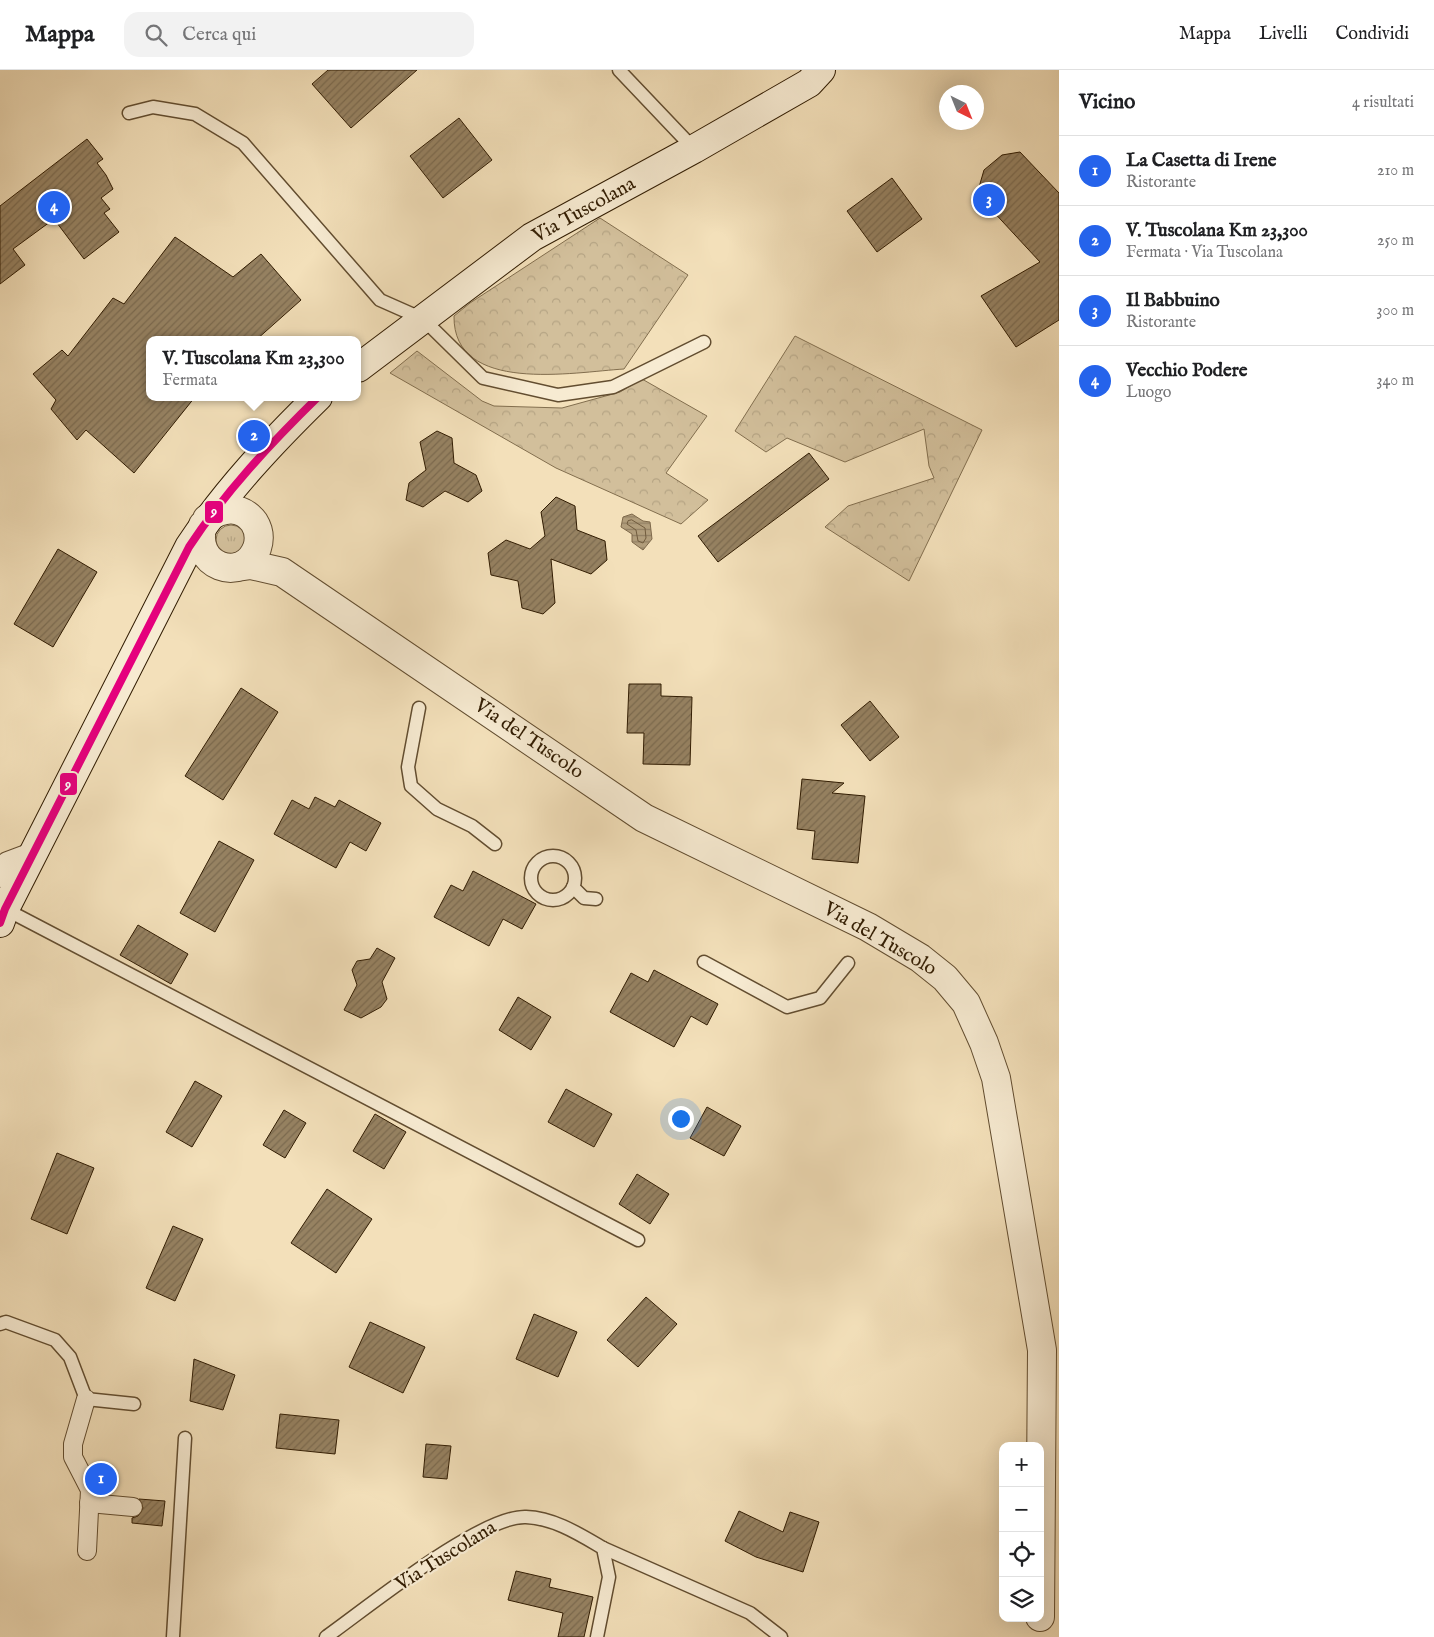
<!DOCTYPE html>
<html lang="it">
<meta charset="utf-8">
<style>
:root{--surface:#fff;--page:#f2f2f2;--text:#202124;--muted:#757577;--line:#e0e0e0;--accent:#2563eb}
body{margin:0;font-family:"IM FELL English",serif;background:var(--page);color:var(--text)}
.controls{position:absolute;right:15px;bottom:15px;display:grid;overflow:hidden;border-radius:10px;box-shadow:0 5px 20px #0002}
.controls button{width:45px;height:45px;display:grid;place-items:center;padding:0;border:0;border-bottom:1px solid var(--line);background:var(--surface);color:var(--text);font:25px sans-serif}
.compass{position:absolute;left:939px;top:15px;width:45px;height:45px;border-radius:50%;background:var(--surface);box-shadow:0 5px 20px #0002;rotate:137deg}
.you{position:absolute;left:680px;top:1048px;width:18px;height:18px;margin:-12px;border:4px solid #fff;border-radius:50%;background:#1a73e8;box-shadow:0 0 0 8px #1a73e833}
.badge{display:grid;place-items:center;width:32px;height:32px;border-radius:50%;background:var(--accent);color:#fff;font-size:16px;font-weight:700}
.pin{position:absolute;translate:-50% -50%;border:2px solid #fff;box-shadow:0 1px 5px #0006}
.popup{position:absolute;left:146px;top:266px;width:215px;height:65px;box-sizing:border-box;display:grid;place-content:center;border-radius:10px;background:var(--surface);filter:drop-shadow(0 1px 4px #0005);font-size:16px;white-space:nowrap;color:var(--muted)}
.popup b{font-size:19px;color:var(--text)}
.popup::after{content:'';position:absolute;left:50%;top:100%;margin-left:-10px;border:10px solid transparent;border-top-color:var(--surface)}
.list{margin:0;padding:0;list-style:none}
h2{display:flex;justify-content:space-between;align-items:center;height:65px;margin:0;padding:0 20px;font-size:21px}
h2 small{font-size:16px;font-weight:400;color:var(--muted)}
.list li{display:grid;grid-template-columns:32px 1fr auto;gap:15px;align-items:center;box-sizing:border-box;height:70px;padding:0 20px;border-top:1px solid var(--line)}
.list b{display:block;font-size:19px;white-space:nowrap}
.list p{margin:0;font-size:16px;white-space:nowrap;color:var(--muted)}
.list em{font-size:16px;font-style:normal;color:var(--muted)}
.icon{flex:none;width:28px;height:28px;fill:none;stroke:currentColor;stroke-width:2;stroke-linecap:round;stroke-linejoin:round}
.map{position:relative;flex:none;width:1059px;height:1567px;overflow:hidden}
header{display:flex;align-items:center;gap:30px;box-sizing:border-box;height:70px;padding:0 25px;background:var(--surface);border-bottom:1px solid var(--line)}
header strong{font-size:24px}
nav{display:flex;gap:28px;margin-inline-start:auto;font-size:18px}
.search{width:350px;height:45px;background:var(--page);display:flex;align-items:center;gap:12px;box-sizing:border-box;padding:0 18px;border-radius:15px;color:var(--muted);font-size:19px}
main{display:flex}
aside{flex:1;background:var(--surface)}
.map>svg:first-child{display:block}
</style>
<header>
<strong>Mappa</strong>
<div class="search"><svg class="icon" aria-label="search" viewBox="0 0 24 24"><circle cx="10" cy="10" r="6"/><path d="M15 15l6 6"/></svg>Cerca qui</div>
<nav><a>Mappa</a><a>Livelli</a><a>Condividi</a></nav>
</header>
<main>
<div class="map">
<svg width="1059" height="1567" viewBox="0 0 1059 1567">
<defs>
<pattern id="grass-tufts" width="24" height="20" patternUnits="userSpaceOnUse" patternTransform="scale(1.25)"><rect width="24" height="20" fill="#d2bf9b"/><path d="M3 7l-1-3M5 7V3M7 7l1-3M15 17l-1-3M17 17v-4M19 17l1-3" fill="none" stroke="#b5a484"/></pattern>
<pattern id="park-crowns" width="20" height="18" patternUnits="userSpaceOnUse" patternTransform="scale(1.25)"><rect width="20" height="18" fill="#d2bf9b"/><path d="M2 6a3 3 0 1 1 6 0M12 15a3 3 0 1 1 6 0" fill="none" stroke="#b5a484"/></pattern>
<pattern id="water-rules" width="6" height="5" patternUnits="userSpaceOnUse" patternTransform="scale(1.25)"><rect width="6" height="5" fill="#b19d7b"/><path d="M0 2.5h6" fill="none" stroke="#917f63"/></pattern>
<pattern id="building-hatch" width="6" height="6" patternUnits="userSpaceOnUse" patternTransform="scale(1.25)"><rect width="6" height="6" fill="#968262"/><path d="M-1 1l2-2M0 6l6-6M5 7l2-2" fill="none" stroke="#7b6a4f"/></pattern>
</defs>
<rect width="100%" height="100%" fill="#f3e0ba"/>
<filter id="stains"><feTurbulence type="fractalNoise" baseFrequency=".004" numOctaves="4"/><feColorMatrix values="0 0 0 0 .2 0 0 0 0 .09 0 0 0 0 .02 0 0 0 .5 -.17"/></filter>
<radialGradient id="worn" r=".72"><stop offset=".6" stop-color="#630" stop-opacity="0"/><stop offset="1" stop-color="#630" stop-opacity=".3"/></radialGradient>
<circle fill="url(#grass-tufts)" stroke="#826e4e" cx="231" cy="470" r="15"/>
<g fill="url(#park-crowns)" stroke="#826e4e">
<path d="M600 148 688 205 624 299C574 302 453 325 454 246L470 233Z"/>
<polygon points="795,266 982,360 909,511 825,457 848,436 934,408 929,396 924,359 845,392 787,368 766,382 735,361"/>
<polygon points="417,281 482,331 494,336 562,338 620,322 642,309 707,346 666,403 708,430 681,454 556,398 390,303"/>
</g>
<polygon fill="url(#water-rules)" stroke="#7e694b" points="632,444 643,451 650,452 652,469 643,480 632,472 632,464 621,457 623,447"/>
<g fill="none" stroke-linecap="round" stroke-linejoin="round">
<polygon stroke="#715c3e" stroke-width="1" points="632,450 645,458 646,468 643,473 638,471 636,460 627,454 628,451"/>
</g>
<g fill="url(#building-hatch)" stroke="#311c02">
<polygon points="328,0 417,0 351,58 312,14"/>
<polygon points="459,48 492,90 443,128 410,86"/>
<polygon points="87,69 103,89 97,93 106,105 113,119 101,128 110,139 104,143 119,162 84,189 54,149 13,179 25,195 0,214 0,136"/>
<polygon points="1020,82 1059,123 1059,250 1016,277 981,226 1040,192 977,124 984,100 1002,85"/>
<polygon points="892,108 922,149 877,182 847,141"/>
<polygon points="175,167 233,207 261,184 301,230 256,270 150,270 150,327 195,327 134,403 86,360 77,370 51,339 56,330 33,304 62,280 68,286 113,228 124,234"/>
<polygon points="437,361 452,368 454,393 476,405 482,421 468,432 445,421 423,437 406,430 409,413 426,400 420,372"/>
<polygon points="809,383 829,409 718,492 698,466"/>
<polygon points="556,427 575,436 577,460 605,471 607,490 591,504 551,489 555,533 543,544 522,538 518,511 491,505 488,483 506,470 530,479 545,466 541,442"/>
<polygon points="58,479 97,502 53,577 14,554"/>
<polygon points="629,614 661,614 661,626 692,627 690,695 643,694 644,663 627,663"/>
<polygon points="241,618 278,642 223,730 185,706"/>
<polygon points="870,631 899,667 870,691 841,655"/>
<polygon points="802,709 844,713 832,723 865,726 858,793 812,789 815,761 797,759"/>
<polygon points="315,727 335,737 339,730 381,753 366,781 350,772 336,798 274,764 292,730 309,739"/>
<polygon points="219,771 254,790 215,862 180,843"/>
<polygon points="473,801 536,834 522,859 503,849 489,876 434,847 451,815 463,821"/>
<polygon points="138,855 188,884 171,914 120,885"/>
<polygon points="377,878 395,888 382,912 387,929 381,937 361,948 344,940 357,915 352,900 357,891 370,889"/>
<polygon points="654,900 718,934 707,955 691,946 674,977 610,942 631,903 648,912"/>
<polygon points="518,927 551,947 531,980 499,960"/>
<polygon points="195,1011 222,1026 192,1077 166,1062"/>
<polygon points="566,1019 612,1044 594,1077 548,1052"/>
<polygon points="707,1037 741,1056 724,1086 690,1068"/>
<polygon points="284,1040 306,1053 285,1088 263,1075"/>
<polygon points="375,1044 406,1062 384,1099 353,1081"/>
<polygon points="57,1083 94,1098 67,1164 31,1149"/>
<polygon points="637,1104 669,1124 650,1154 619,1134"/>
<polygon points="327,1119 372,1149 336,1203 291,1173"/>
<polygon points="173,1156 203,1169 175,1231 146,1218"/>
<polygon points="646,1227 677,1254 638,1297 607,1270"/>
<polygon points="534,1244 577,1262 558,1307 516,1289"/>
<polygon points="370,1252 425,1277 403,1323 349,1297"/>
<polygon points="194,1289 235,1305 223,1340 190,1331"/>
<polygon points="280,1344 339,1350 335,1384 276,1378"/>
<polygon points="426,1374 451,1376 447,1409 423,1407"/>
<polygon points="139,1429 165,1431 162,1456 132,1453 132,1448 138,1446 143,1438"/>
<polygon points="739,1441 783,1462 790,1442 819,1452 803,1502 756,1487 725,1471"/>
<polygon points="516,1501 551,1509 549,1517 593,1527 584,1567 558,1567 563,1543 508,1530"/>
</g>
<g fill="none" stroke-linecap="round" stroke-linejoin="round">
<g stroke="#624d30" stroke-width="15">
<g id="service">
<polyline points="619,0 694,79"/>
<polyline points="129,43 153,37 195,44 243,73 380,230 423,249 483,308 558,325 613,317 704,272"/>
<polyline points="419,638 408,697 411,716 437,739 472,756 495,774"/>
<circle cx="553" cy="808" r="22"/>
<polyline points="573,817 584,828 596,829"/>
<polyline points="5,839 638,1170"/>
<polyline points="704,892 787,937 820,928 848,893"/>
<polyline points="0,1254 6,1252 55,1270 70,1287 86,1329 134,1334"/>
<polyline points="603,1478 750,1543 781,1567"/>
<polyline points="173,1567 185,1368"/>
<path d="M326 1567C367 1538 481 1445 526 1447 554 1448 579 1464 603 1478L609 1507 597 1567"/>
</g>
</g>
<g stroke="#624d30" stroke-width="20">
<g id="pedestrian">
<polyline points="86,1329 73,1374 73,1387 90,1420 87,1481"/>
<polyline points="89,1433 133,1437"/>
</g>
</g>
<g stroke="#624d30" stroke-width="26">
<polyline id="minor" points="0,805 8,794 32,785"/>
</g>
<g stroke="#624d30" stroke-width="30">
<g id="tertiary">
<path d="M203 455C190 496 243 515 257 478 260 469 259 460 254 452 241 435 222 437 207 449"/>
<polyline points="237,497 251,495 282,502 644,748 868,857 920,888 945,908 966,933 984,973 996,1008 1042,1280 1040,1547"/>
</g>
</g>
<g stroke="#311c02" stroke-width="30">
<g id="secondary">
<polyline points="358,298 532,167 694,79 809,13 821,0"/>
<path d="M0 853 5 839 189 477C225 422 271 373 318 327"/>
</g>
</g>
<use href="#service" stroke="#f7ebd2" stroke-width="12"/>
<use href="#pedestrian" stroke="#f7ebd2" stroke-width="18"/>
<use href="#minor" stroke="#f7ebd2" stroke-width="24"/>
<use href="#tertiary" stroke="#f7ebd2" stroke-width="28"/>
<use href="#secondary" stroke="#f7ebd2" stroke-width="28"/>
<g stroke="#f7ebd2" stroke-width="11">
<path id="bus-1" d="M0 853 5 839 189 477C225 422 271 373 318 327"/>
</g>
<use href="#bus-1" stroke="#e5007d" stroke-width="8"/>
</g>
<g text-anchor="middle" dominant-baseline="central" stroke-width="4.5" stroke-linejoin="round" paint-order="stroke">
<g font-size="20" fill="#311c02" stroke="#f7ebd2">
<text transform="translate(584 140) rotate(-29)">Via Tuscolana</text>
<text transform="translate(529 669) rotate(34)">Via del Tuscolo</text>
<text transform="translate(880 869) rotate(30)">Via del Tuscolo</text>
<text transform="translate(446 1486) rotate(-32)">Via Tuscolana</text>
</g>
</g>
<g stroke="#f7ebd2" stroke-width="2">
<rect x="204" y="430" width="20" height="24" rx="5" fill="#e5007d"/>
<rect x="59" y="702" width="19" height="24" rx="5" fill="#e5007d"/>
</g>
<g font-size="14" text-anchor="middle" font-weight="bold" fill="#fff">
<text x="214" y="446">9</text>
<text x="68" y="719">9</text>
</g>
<rect width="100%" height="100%" filter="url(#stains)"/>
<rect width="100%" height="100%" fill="url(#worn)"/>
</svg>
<div class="controls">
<button>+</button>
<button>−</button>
<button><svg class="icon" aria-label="locate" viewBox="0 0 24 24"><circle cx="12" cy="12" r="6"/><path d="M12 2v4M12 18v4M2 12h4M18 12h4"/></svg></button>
<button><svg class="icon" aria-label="layers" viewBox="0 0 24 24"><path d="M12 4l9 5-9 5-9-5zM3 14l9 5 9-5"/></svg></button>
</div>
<svg class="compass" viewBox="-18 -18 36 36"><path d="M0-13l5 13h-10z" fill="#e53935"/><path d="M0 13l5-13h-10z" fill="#757577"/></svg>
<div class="you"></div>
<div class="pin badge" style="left:101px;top:1409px">1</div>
<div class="pin badge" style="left:254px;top:366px">2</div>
<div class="popup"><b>V. Tuscolana Km 23,300</b>Fermata</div>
<div class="pin badge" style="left:989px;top:130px">3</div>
<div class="pin badge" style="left:54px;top:137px">4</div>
</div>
<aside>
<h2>Vicino<small>4 risultati</small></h2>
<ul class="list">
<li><span class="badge">1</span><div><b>La Casetta di Irene</b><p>Ristorante</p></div><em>210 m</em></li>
<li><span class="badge">2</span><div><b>V. Tuscolana Km 23,300</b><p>Fermata · Via Tuscolana</p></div><em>250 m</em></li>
<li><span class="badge">3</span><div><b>Il Babbuino</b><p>Ristorante</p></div><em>300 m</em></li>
<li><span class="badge">4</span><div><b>Vecchio Podere</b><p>Luogo</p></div><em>340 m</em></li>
</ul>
</aside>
</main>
